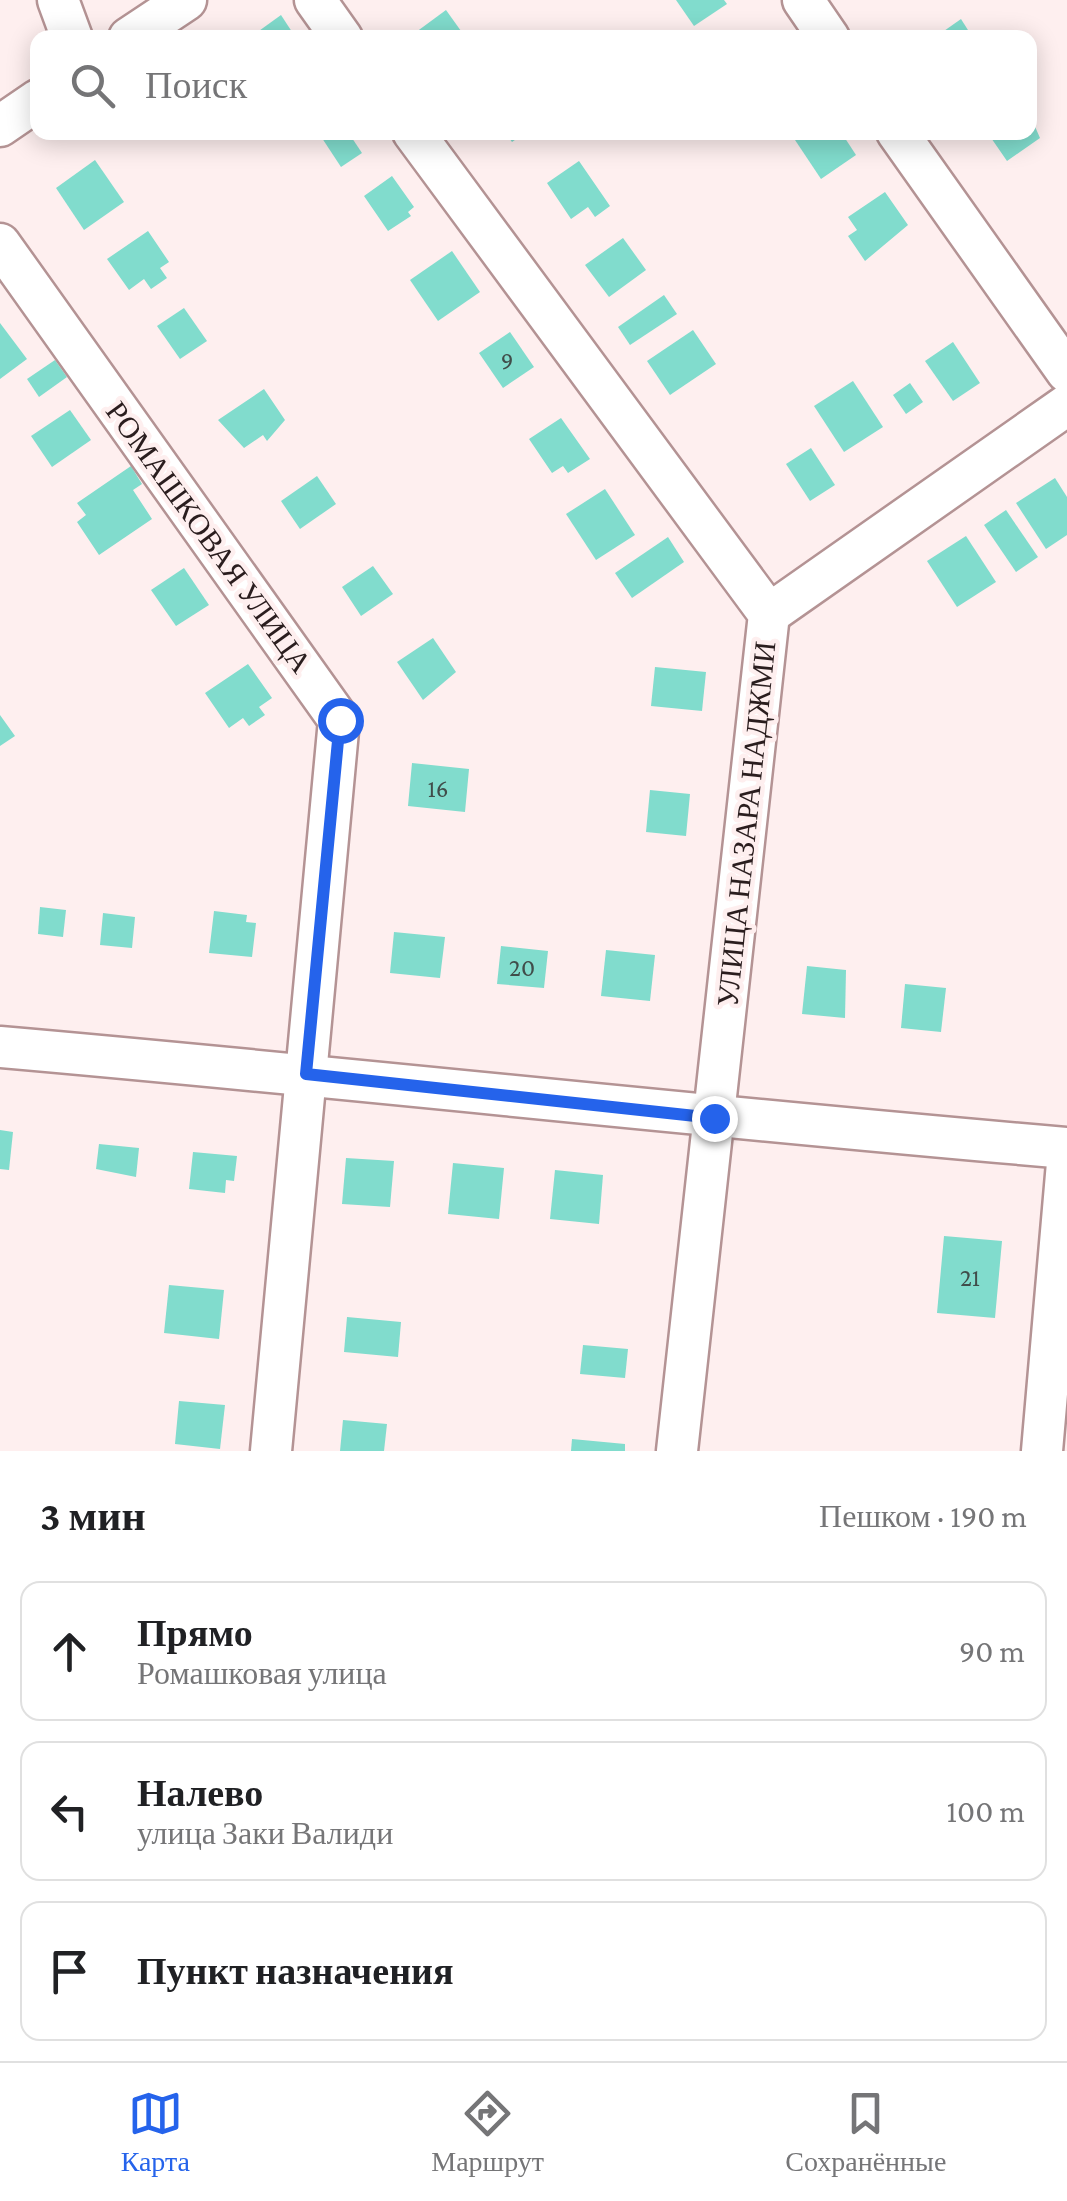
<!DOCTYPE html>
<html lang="ru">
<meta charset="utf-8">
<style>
:root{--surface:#fff;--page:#f6f6f6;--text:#202124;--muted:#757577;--line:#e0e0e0;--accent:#2563eb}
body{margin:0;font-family:"Crimson Pro",serif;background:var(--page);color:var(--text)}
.stop{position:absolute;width:30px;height:30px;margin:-22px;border:8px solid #2563eb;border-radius:50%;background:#fff}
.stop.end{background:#2563eb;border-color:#fff;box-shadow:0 2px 10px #0008}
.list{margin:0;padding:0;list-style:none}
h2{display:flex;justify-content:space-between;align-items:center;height:130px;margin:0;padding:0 40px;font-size:42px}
h2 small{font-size:32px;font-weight:400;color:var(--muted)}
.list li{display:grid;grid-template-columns:65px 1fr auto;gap:30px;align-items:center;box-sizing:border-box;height:140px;margin:0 20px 20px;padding:0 20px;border:2px solid var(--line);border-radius:20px}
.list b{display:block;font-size:38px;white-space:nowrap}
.list p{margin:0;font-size:32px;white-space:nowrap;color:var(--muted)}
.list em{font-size:32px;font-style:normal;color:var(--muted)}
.icon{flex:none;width:55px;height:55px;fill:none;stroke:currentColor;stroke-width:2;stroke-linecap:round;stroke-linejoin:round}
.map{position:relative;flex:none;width:1067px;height:1451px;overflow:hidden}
.search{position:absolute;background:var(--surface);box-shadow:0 5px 25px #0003;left:30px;right:30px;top:30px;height:110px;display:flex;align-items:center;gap:25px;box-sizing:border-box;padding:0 35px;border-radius:20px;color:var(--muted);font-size:38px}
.sheet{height:610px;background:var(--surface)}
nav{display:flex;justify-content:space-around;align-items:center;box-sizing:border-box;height:140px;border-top:2px solid var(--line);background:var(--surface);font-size:28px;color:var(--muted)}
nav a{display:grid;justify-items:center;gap:5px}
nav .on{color:var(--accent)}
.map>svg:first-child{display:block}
</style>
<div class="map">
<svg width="1067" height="1451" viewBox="0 0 1067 1451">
<rect width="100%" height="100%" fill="#feefef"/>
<g fill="#81dccd">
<polygon points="676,0 724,0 727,4 694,26"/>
<polygon points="446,10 466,38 408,38"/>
<polygon points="281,15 296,38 249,38"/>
<polygon points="961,19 973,38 934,38"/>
<polygon points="1030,115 1040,138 1007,161 987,132 1030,132"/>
<polygon points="318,132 348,132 362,153 341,167"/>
<polygon points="505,132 526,132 512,142"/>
<polygon points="841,132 856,155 821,179 791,134"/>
<polygon points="95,160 124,202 84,230 56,188"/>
<polygon points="579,161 610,206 595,217 588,207 571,219 547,183"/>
<polygon points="392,176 414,207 408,212 411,216 388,231 364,196"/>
<polygon points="885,192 908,225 865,261 848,236 857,230 848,217"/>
<polygon points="148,231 169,262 160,268 167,278 151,289 144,279 129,290 107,259"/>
<polygon points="623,238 646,270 609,297 585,265"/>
<polygon points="452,251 480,292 438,321 410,280"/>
<polygon points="664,295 677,314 630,345 618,327"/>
<polygon points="184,308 207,341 180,359 157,326"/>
<polygon points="0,323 27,359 0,379"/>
<polygon points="693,330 716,364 670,395 647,361"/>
<polygon points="510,332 534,367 503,388 479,353"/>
<polygon points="953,342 980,383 953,401 925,361"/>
<polygon points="55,360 67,377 39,397 27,379"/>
<polygon points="853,381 883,427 844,452 814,406"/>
<polygon points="910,383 923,402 906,414 893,395"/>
<polygon points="264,389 285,420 267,441 263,435 244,448 218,420"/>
<polygon points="70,410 91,440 52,467 31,436"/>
<polygon points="561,418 590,459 568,473 563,466 552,473 529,439"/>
<polygon points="811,448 835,485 810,501 786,464"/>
<polygon points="131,466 142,484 133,490 152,519 99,555 77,522 86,515 77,503"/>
<polygon points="317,476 336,504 300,529 281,501"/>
<polygon points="1055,478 1067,497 1067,535 1046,549 1016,503"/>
<polygon points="605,489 635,535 596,560 566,514"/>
<polygon points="1006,510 1038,557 1016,572 984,525"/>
<polygon points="966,536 996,582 957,607 927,561"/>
<polygon points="668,537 684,562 632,598 615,573"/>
<polygon points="373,566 393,594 361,616 342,587"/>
<polygon points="184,568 209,605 176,626 151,590"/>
<polygon points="433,638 456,672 423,700 397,662"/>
<polygon points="248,664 272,698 259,707 265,715 249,726 243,718 229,728 205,693"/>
<polygon points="655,667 706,672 702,711 651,706"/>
<polygon points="0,715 15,736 0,746"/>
<polygon points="412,763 469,769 465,812 408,806"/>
<polygon points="650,790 690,794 686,836 646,832"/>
<polygon points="40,907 66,910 63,937 38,934"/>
<polygon points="214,911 247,915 246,922 256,923 252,957 209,953"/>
<polygon points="103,913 135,917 132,948 100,945"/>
<polygon points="394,932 445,937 440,978 390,973"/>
<polygon points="501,946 548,951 544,988 497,984"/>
<polygon points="606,950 655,955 650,1001 601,996"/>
<polygon points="807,966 846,970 845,1018 802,1014"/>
<polygon points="905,984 946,988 941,1032 901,1028"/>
<polygon points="0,1130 13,1132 9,1170 0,1169"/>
<polygon points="99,1144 139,1148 136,1177 96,1169"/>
<polygon points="193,1152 237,1156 234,1181 226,1180 225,1193 189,1189"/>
<polygon points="346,1158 394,1161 390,1207 342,1204"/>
<polygon points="453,1163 504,1168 499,1219 448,1214"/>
<polygon points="555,1170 603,1175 599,1224 550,1219"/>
<polygon points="944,1236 1002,1241 995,1318 937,1313"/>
<polygon points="169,1285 224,1290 219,1339 164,1333"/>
<polygon points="347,1317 401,1322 398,1357 344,1352"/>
<polygon points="583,1345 628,1349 625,1378 580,1374"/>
<polygon points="179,1401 225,1405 220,1449 175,1444"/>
<polygon points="343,1420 387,1424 384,1451 340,1451"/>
<polygon points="572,1439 625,1444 625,1451 571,1451"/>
</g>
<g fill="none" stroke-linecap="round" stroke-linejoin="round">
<g stroke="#b49394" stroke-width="45">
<g id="minor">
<polyline points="58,0 72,38"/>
<polyline points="315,0 342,38"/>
<polyline points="803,0 829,38"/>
<polyline points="129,38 186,0"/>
<polyline points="0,126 38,100"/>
<polyline points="413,132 769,614 677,1451"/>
<polyline points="897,132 1067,372"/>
<polyline points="0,244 339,720 271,1451"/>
<polyline points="769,614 1067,405"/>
<path d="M0 1047C356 1078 711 1118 1067 1148"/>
<polyline points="1042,1451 1067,1163"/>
</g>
</g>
<use href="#minor" stroke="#fff" stroke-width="40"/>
</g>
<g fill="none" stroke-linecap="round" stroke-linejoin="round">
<polyline stroke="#2563eb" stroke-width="12" points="340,720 306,1074 714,1118"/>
</g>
<g text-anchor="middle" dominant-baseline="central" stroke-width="9" stroke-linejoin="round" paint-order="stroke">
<g font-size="25" fill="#404d4a">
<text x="507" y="360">9</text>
<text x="438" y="788">16</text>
<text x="522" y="967">20</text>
<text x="970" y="1277">21</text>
</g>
<g font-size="30" fill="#2a1d1e" stroke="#feefef">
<text transform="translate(209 537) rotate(54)">РОМАШКОВАЯ УЛИЦА</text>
<text transform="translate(746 824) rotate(-84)">УЛИЦА НАЗАРА НАДЖМИ</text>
</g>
</g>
</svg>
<div class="stop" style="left:340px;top:720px"></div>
<div class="stop end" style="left:714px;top:1118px"></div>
<div class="search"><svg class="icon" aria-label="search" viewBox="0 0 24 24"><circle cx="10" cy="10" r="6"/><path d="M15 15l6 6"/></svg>Поиск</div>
</div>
<section class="sheet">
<h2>3 мин<small>Пешком · 190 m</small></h2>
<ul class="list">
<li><svg class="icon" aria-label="ahead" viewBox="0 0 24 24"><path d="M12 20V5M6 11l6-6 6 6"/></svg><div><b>Прямо</b><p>Ромашковая улица</p></div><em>90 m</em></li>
<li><svg class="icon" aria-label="left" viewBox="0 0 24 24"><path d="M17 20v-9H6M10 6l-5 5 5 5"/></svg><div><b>Налево</b><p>улица Заки Валиди</p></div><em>100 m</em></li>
<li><svg class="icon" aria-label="arrive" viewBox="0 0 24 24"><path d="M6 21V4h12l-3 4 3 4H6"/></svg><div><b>Пункт назначения</b></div></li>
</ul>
</section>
<nav>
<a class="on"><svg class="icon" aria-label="map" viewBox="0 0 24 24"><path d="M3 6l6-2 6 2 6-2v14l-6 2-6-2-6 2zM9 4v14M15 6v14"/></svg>Карта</a>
<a><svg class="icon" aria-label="directions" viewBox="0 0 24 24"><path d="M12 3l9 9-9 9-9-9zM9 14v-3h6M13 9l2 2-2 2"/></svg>Маршрут</a>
<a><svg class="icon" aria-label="saved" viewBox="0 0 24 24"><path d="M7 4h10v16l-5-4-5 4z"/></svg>Сохранённые</a>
</nav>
